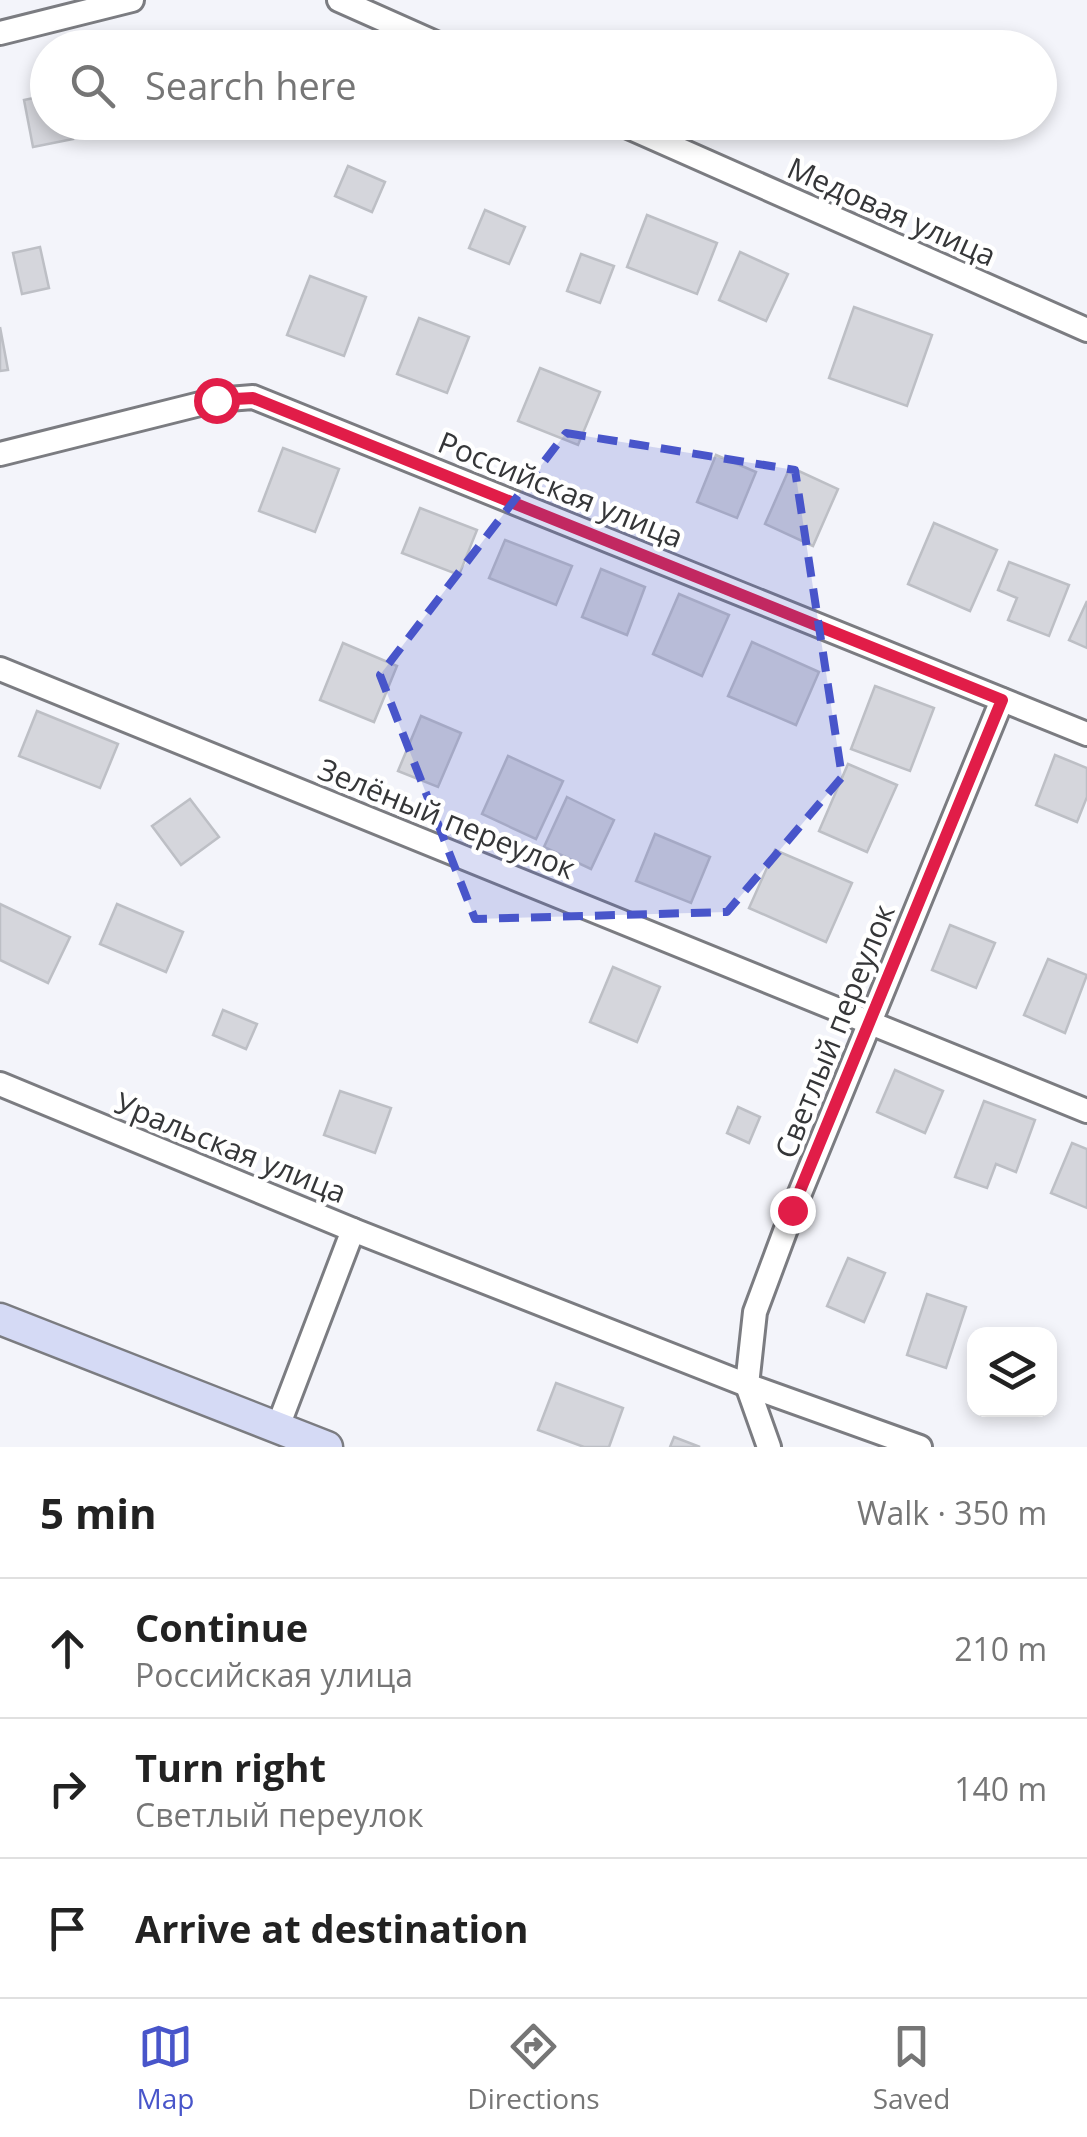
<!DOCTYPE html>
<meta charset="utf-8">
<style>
:root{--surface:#fff;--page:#f6f6f6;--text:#222;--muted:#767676;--line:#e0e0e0;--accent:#4855ca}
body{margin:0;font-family:"Open Sans",sans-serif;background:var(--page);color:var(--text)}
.controls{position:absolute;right:30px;bottom:30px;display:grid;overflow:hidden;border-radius:20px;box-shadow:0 5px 15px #0003}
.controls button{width:90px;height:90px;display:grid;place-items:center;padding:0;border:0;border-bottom:2px solid var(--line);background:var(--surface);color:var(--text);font:50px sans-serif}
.stop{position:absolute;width:30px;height:30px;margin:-22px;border:8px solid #e11d48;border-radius:50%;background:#fff}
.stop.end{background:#e11d48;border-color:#fff;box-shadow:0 2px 10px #0008}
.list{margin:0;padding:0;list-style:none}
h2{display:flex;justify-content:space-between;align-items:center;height:130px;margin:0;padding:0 40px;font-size:42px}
h2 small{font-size:32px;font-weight:400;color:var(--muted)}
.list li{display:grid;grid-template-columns:65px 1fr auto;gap:30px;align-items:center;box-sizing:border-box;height:140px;padding:0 40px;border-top:2px solid var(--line)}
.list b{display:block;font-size:38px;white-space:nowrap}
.list p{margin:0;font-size:32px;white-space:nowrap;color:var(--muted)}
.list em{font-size:32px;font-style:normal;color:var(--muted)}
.icon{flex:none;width:55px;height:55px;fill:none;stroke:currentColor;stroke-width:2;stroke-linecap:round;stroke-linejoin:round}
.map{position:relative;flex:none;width:1087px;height:1447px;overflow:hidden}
.search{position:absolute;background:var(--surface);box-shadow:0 5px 15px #0003;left:30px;right:30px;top:30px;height:110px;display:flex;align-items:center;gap:25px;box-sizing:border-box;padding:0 35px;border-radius:55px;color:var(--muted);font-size:38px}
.sheet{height:550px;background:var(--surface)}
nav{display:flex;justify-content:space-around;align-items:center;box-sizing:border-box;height:140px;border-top:2px solid var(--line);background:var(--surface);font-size:28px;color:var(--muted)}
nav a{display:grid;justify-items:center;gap:5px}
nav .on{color:var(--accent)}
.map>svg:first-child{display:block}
</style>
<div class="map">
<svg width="1087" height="1447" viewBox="0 0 1087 1447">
<rect width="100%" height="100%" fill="#f3f4fa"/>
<g fill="#d5d6dc" stroke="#bdbfc5" stroke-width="2.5">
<polygon points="48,95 48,122 70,122 73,139 33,147 24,100"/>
<polygon points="107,122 171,122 171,125 110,137"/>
<polygon points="267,122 306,122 302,134"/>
<polygon points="348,166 385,182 372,212 335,196"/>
<polygon points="485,210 525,227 509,264 469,248"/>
<polygon points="647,215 717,243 697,294 627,267"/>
<polygon points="40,247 49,288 22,294 13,253"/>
<polygon points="740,252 788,274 766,321 719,300"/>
<polygon points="581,254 614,266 600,303 567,291"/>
<polygon points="310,276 366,297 344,356 287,335"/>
<polygon points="854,307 932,335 907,406 829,378"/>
<polygon points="419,318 469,337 447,393 397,374"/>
<polygon points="0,327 8,370 0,371"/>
<polygon points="540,368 600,392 578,445 518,421"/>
<polygon points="283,448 339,469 315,532 259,511"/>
<polygon points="716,455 756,472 737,518 697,502"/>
<polygon points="790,467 838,489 813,546 765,524"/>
<polygon points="420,508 477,530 459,575 402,553"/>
<polygon points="934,523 997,550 970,611 908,584"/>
<polygon points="505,540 572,566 556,605 489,578"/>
<polygon points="1009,562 1069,585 1049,636 1008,620 1017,598 998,590"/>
<polygon points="601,569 645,587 627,635 582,617"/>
<polygon points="679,594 729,615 702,676 653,654"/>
<polygon points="1087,601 1087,648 1069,640"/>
<polygon points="752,642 819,672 796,725 728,696"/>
<polygon points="343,643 397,666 374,722 320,700"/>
<polygon points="875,686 934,708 910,771 851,749"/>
<polygon points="37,711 118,744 100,788 19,756"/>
<polygon points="421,716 461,733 438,787 398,771"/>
<polygon points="1055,755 1087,768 1087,797 1077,822 1036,805"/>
<polygon points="508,756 563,781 536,839 482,814"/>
<polygon points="848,764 897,785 867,852 819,831"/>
<polygon points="567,797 614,820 591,869 544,847"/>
<polygon points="190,799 219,837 181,865 152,826"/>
<polygon points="655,834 710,857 691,903 636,881"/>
<polygon points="775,850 852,883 826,942 749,908"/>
<polygon points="0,904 70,937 48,983 0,960"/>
<polygon points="117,904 183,932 166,972 100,944"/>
<polygon points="950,925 995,943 976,988 932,970"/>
<polygon points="1048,959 1087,975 1065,1033 1024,1015"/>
<polygon points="613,967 660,987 637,1042 590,1022"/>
<polygon points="223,1010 257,1024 246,1049 213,1035"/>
<polygon points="895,1070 943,1091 925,1133 877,1112"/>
<polygon points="340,1091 391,1108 375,1153 324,1135"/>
<polygon points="984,1101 1035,1120 1016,1172 996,1164 987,1188 955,1177"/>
<polygon points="738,1107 760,1117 749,1143 727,1133"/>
<polygon points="1072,1143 1087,1149 1087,1208 1051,1193"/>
<polygon points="848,1258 885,1273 864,1322 827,1306"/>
<polygon points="927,1294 966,1307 946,1368 907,1355"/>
<polygon points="556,1383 623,1408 609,1447 584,1447 538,1430"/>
<polygon points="674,1437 700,1447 670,1447"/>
</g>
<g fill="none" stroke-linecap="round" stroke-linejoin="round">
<g stroke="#7b7c81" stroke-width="28">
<g id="minor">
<polyline points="339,0 447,48"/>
<polyline points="0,33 132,0"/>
<polyline points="617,122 1087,330"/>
<polyline points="0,454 216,400 253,397 1087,734"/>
<polyline points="0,669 1087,1111"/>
<polyline points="0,1084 353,1230 277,1429"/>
<polyline points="353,1230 747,1385 920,1447"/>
<polyline points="769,1447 747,1385 755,1312 793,1210 1002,700"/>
</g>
</g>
<g stroke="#7b7c81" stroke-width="35">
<polyline id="secondary" points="0,1319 327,1447"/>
</g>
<use href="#minor" stroke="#fff" stroke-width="22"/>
<use href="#secondary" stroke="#d5daf5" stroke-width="30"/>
</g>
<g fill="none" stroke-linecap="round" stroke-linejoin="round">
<polyline stroke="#e11d48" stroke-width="12" points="216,400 253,398 1002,700 792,1210"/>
</g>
<path fill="#4855ca" fill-opacity="0.2" stroke="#4855ca" stroke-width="8" stroke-dasharray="20 12" stroke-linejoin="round" d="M566 433 795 470 842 777 727 912 475 919 380 675Z"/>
<g text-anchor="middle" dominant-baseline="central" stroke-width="9" stroke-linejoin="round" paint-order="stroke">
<g font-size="30" fill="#353638" stroke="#fff">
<text transform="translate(892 211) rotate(24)">Медовая улица</text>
<text transform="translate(561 489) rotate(22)">Российская улица</text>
<text transform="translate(447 818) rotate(22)">Зелёный переулок</text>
<text transform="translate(834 1031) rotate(-68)">Светлый переулок</text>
<text transform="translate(231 1147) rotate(22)">Уральская улица</text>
</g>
</g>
</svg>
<div class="controls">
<button><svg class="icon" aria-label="layers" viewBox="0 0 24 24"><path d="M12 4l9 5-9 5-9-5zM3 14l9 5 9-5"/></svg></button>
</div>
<div class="stop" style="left:216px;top:400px"></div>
<div class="stop end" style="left:792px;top:1210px"></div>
<div class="search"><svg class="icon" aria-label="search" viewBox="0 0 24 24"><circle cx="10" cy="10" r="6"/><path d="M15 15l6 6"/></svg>Search here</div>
</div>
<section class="sheet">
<h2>5 min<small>Walk · 350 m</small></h2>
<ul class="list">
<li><svg class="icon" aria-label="ahead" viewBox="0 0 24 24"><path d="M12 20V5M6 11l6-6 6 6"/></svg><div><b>Continue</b><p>Российская улица</p></div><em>210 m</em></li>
<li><svg class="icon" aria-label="right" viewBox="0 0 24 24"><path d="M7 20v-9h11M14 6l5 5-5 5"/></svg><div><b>Turn right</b><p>Светлый переулок</p></div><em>140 m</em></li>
<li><svg class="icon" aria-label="arrive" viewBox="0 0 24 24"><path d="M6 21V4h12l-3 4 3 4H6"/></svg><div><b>Arrive at destination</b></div></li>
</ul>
</section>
<nav>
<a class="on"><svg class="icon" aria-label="map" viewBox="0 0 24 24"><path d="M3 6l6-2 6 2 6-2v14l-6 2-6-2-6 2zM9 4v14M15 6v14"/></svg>Map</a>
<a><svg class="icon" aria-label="directions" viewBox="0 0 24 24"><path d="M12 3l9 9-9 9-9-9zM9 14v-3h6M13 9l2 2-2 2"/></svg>Directions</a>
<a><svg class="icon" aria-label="saved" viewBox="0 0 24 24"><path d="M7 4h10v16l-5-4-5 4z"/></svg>Saved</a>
</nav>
